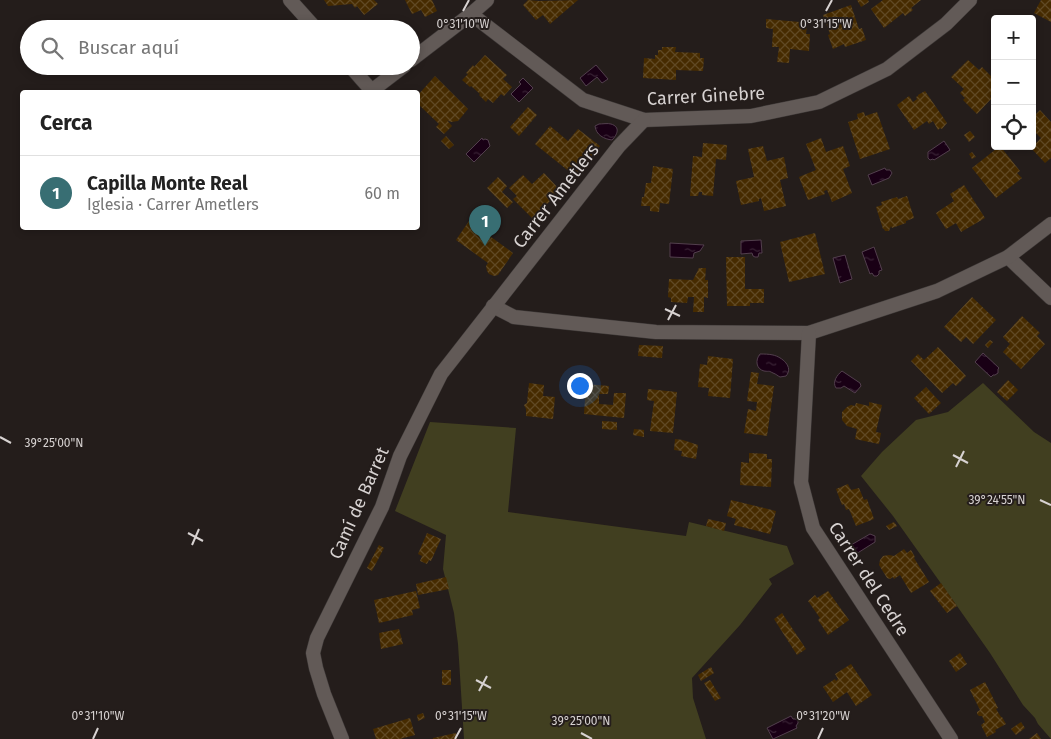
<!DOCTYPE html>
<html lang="es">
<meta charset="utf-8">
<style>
:root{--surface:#fff;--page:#f2f2f2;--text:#222;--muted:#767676;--line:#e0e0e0;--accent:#386e73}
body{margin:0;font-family:"Fira Sans",sans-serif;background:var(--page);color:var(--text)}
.controls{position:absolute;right:15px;top:15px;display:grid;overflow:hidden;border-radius:5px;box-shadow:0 2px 8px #0003}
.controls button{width:45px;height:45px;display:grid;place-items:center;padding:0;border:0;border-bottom:1px solid var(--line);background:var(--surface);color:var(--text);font:25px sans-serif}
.you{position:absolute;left:579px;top:385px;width:18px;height:18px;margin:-12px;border:4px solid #fff;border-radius:50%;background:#1a73e8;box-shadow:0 0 0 8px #1a73e833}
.badge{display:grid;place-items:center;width:32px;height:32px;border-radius:50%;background:var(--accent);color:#fff;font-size:16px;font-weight:700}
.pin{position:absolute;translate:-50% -41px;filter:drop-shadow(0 1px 2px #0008)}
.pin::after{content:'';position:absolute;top:26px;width:18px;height:15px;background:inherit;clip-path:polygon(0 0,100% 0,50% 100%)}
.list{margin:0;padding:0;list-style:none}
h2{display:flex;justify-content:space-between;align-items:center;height:65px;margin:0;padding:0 20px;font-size:21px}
h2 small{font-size:16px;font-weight:400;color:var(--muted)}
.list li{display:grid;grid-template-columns:32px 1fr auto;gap:15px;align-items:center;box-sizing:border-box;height:75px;padding:0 20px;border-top:1px solid var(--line)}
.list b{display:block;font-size:19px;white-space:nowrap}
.list p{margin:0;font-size:16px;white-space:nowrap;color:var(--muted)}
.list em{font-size:16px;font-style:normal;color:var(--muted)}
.icon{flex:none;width:28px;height:28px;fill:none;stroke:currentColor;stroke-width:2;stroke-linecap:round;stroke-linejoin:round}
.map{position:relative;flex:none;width:1051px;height:739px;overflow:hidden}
.search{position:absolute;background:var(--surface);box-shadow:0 2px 8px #0003;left:20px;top:20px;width:400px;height:55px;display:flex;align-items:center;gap:12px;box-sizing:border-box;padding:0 18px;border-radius:28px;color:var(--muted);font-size:19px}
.panel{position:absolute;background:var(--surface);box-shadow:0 2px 8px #0003;left:20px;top:90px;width:400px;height:140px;border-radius:5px}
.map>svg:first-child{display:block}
</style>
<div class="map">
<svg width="1051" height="739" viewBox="0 0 1051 739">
<defs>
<pattern id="water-ripples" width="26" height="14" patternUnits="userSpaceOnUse" patternTransform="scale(1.25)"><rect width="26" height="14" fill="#190015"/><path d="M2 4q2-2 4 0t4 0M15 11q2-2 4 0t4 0" fill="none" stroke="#3a2436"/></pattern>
<pattern id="building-cross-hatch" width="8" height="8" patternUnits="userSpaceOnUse" patternTransform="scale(1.25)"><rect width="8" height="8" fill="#462b00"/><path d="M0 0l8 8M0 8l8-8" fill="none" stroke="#604924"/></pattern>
</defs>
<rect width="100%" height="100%" fill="#241d1b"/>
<g fill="#413f20">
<polygon points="983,383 1034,432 1051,443 1051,739 1038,724 1035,718 1023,705 990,653 957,606 893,516 861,476 882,452 916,420 948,412"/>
<polygon points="430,422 516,428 508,512 686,536 689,522 787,546 794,564 769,579 772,584 740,625 692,678 693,698 706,739 464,739 458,644 454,613 443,569 446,535 395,511"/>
</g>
<g fill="url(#water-ripples)" stroke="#523f4d">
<polygon points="596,65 608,79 602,83 597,77 586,86 580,78"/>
<polygon points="523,78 533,88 519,102 511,94 521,84 519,82"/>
<path d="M599 124C602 124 608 123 611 124 621 127 617 135 612 140 604 139 596 135 595 126Z"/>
<polygon points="482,138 483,140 485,139 488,140 490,146 474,162 466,154"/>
<polygon points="944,141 950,150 934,160 933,159 930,160 928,158 928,152"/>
<polygon points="885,168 886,170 890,170 892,173 889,178 872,185 868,175"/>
<polygon points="761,240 762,253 759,253 758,257 755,257 753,256 752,253 741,254 741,241"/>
<polygon points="670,243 704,245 700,251 694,253 693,258 670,257"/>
<polygon points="874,247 882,270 879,271 879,274 877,276 874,276 872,273 870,274 862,252"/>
<polygon points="845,255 852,279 840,283 833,258"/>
<polygon points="983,353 999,368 998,369 998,373 995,375 993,375 991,377 975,362"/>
<path d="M760 354C764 354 769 354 773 355 782 357 794 367 786 376L780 377C778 376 776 374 773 373 767 370 771 372 764 371 756 369 755 360 760 354Z"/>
<path d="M842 371 860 383 861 386 855 393 844 386 841 388H836C832 382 837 375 842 371Z"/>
<polygon points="870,534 875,536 875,542 856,554 851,545"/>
<polygon points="791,716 793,719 795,719 798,720 798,723 796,726 797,728 773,739 767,728"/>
</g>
<g fill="url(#building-cross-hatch)">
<polygon points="324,0 374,0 378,4 364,15 357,6 355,8 352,4 328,6"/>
<polygon points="405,0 432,0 437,11 425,17 421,10 412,14"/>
<polygon points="528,0 539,1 578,0 550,24 543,15 536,20 523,5"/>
<polygon points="857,0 868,0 869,2 861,7"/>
<polygon points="883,0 921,0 911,8 913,10 905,16 903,13 884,28 871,9"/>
<polygon points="1041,0 1051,0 1051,22 1034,13"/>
<polygon points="851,5 859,29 862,28 866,40 845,47 844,44 833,49 828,35 830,34 823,15"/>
<polygon points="766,19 800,22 800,25 807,26 806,34 810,34 809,51 790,49 789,63 777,62 779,47 772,47 773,29 766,28"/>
<polygon points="662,47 676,47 675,52 700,53 700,58 704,58 703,71 676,70 676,80 643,78 644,58 655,59 655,55 658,55 658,50 662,50"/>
<polygon points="485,55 507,75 503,79 512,87 504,96 501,94 493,103 488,99 486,102 479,95 480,94 471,86 470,87 462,80 468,74 466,73 473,65 474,67"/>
<polygon points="968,60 979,70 982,67 992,77 995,74 995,91 990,96 992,98 977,114 963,100 965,98 960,93 964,89 951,77"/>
<polygon points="435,76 468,109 458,121 451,122 447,120 452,126 444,134 436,127 439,124 418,104 418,95"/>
<polygon points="925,91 947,123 942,129 940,128 938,130 933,121 929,124 927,121 914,130 897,105 909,96 913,102 917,99 916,97 918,96 918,95"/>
<polygon points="528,107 537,115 519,136 510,127"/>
<polygon points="1040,110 1051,122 1051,158 1045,163 1031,148 1041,138 1032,129 1032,120 1035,117 1034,116"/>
<polygon points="864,112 865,116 877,112 890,149 860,159 848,122 858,119 857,114"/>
<polygon points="550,126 568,141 578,129 600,146 576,177 535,144"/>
<polygon points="970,131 975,137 969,142 964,135"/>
<polygon points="446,136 454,145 449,149 441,141"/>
<polygon points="821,138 826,152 843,146 850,166 843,169 852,193 832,202 827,190 824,191 825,194 808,200 799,177 816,170 806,144"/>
<polygon points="703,143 727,145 726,160 716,159 713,196 702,195 702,192 699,192 698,196 690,196 693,156 702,157"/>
<polygon points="763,146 767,161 784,157 788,178 780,180 786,206 764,211 761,198 759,199 759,201 741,205 736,181 754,177 748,149"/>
<polygon points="1000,146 1020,171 1017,173 1022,178 996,198 972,168"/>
<polygon points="972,152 976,157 972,159 969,154"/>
<polygon points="653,166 673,169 669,204 660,203 659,212 650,211 650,206 641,206 642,197 644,197 646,183 651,183"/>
<polygon points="544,173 561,191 532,218 513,199 517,196 509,188 523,175 532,184"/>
<polygon points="498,177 507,186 502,192 513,202 507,208 487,188"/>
<polygon points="964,185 985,218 961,232 956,223 946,229 936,213 954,201 950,194"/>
<polygon points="907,196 914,218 906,221 906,223 892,228 891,226 889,231 885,231 884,229 883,229 876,207 882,205 881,202 897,197 898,199"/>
<polygon points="469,221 513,253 498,275 494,276 489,274 487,271 486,266 488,263 456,240"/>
<polygon points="815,233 825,274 789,282 780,242"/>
<polygon points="726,257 745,257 745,289 764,289 764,303 750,303 750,306 727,306"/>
<polygon points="699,268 706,268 705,280 708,280 708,298 704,297 704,312 693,312 694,297 688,297 687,303 671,302 671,298 668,297 669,279 693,280"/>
<polygon points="972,297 996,320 973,344 966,337 961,342 944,327"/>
<polygon points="1022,316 1040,333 1037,336 1045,344 1021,369 1003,352 1010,344 1003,337"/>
<polygon points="990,340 993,342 988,348 985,345"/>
<polygon points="639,345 663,346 662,358 638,356"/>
<polygon points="938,347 966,376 956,386 953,383 942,393 911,361 918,354 924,360"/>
<polygon points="708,356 733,359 730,398 708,396 709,388 698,387 700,364 707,365"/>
<polygon points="751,372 759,373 757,384 774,386 767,436 744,433 748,409 756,411 757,402 747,401"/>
<polygon points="1008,380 1018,390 1007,401 997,392"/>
<polygon points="529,383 544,385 543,396 555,397 553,419 526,416 526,409 524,405 527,403"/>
<polygon points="586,384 609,386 608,394 599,394 599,404 613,405 614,393 626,393 624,418 584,414"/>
<polygon points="926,387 941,403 929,414 914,398"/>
<polygon points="648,389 677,392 673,433 650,431 654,401 647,400"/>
<polygon points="869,402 882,405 876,432 881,433 879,444 855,439 857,429 847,426 842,420 842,412 847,407 851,405 855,406 856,403 869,406"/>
<polygon points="602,421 617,422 617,430 602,429"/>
<polygon points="634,429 644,430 644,437 633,435"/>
<polygon points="675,439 683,440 698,445 696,459 681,456 682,451 674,450"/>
<polygon points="749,453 767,454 767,459 772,459 771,487 740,485 741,462 749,463"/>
<polygon points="848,484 851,490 859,488 864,500 867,499 874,519 856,526 849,509 846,510 844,504 842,505 836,489"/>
<polygon points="731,500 776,511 770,534 734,525 736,519 727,516"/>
<polygon points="708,519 726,523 724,531 706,526"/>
<polygon points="894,522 897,526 889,530 886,526"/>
<polygon points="427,533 441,539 431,561 429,560 427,564 420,561 422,556 418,554"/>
<polygon points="379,545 384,548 372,571 367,568"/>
<polygon points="904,549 907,553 911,550 915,557 914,558 929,582 911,593 900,575 894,579 893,577 890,579 887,578 879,565 880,560 883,556 889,555 894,556"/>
<polygon points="446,577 449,589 418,595 416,584"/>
<polygon points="941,583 957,606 947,613 930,591"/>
<polygon points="416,591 420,608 412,610 413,615 379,623 374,600"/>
<polygon points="828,591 849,620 828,635 818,620 820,618 808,601 815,595 817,598"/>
<polygon points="782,613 806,649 797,655 774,619"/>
<polygon points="399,629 403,644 381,649 379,633"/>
<polygon points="960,653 967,664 956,672 949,661"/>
<polygon points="851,664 872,695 856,706 847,692 833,702 823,687 835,679 836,681 838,679 835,674"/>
<polygon points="711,667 714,673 701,681 698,675"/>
<rect x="442" y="670" width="9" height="15"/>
<polygon points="710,680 721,698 715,701 704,683"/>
<polygon points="985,682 998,708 996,709 1001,717 1002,717 1006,724 995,730 996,732 987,737 981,725 985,722 982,716 979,716 977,714 977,712 980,710 970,690"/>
<polygon points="423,713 425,718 418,721 417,715"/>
<polygon points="410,718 415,735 400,739 376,739 373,729"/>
<polygon points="1021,722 1025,728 1016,735 1011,729"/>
<polygon points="456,733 457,739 433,739 433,738"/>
<polygon points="1037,733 1041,739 1029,739"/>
</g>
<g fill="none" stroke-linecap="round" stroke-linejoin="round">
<g stroke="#3d3837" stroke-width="15">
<g id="minor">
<polyline points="290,0 316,29"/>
<polyline points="471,14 583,100 644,120 751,116 819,102 887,69 946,24 970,0"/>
<polyline points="411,60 471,14 487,0"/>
<polyline points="350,66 372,91"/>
<polyline points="370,92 404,66"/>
<polyline points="1008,257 1051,298"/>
<polyline points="493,306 514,317 656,332 809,333 937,291 1008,257 1051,224"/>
<polyline points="809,333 801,482 813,528 951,739"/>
<polyline points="342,739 324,694 316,668 313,653 317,638 382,507 400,456 441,374 619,146 644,120"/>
</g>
</g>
<use href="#minor" stroke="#625a57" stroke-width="14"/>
</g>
<path fill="none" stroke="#d7d2d1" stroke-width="2" d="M463 11 469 0M826 11 832 0M665 309 680 316M668 320 676 305M0 437 11 443M953 455 968 463M956 467 964 451M1040 500 1051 505M188 533 203 541M192 545 199 529M476 680 491 688M479 691 487 676M581 733 592 739M93 739 98 728M455 739 461 728M818 739 823 728"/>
<g text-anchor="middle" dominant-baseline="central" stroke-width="4" stroke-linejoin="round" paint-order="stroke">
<g font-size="18" fill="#d7d2d1" stroke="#241d1b">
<text transform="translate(706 96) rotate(-3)">Carrer Ginebre</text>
<text transform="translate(556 196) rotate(-52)">Carrer Ametlers</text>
<text transform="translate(359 503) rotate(-66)">Camí de Barret</text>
<text transform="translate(869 579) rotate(57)">Carrer del Cedre</text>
</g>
</g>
<g font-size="12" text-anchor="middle" fill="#d7d2d1" stroke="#241d1b" stroke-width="4" stroke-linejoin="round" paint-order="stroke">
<text x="463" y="28">0°31'10"W</text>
<text x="826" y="28">0°31'15"W</text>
<text x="54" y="447">39°25'00"N</text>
<text x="997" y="504">39°24'55"N</text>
<text x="98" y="720">0°31'10"W</text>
<text x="461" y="720">0°31'15"W</text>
<text x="823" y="720">0°31'20"W</text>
<text x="581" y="725">39°25'00"N</text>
</g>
</svg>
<div class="controls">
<button>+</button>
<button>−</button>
<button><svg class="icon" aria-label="locate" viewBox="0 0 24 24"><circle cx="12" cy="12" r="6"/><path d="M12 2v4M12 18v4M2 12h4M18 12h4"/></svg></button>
</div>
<div class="you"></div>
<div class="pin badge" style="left:485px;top:246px">1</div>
<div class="search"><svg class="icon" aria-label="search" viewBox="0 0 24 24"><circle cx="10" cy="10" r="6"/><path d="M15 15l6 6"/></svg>Buscar aquí</div>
<section class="panel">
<h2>Cerca<small></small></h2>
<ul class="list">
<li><span class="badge">1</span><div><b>Capilla Monte Real</b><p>Iglesia · Carrer Ametlers</p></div><em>60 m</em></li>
</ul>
</section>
</div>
